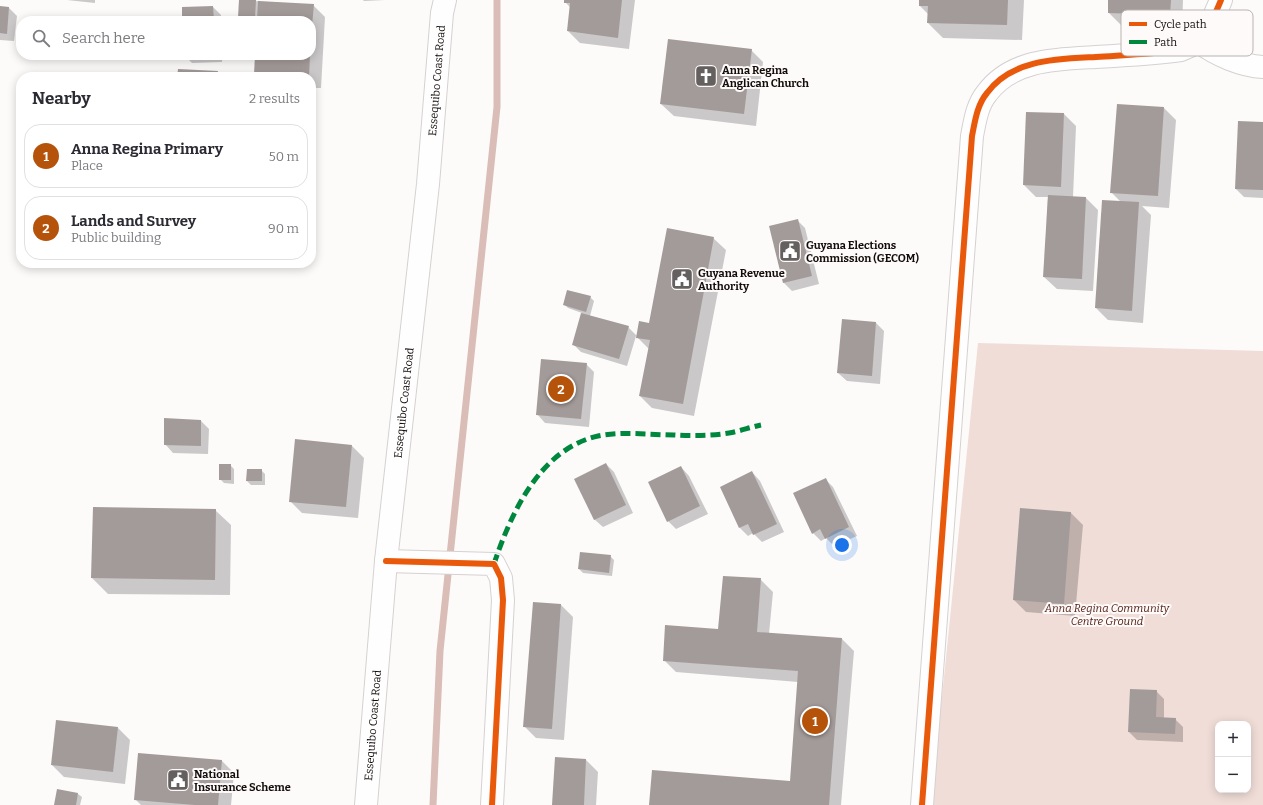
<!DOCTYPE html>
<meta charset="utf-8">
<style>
:root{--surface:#fff;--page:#f2f2f3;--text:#2b2b33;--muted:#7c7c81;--line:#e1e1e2;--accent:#b45309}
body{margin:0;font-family:Bitter,serif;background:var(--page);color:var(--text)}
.controls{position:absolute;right:12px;bottom:12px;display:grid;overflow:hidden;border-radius:8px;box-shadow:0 2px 10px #0003}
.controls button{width:36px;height:36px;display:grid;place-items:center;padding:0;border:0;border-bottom:1px solid var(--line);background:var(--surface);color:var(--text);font:20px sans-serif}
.you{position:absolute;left:842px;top:545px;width:14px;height:14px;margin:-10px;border:3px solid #fff;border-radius:50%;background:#1a73e8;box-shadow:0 0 0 6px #1a73e833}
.badge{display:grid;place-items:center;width:26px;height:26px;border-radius:50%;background:var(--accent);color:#fff;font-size:13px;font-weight:700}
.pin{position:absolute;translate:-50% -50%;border:2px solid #fff;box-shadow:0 1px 4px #0006}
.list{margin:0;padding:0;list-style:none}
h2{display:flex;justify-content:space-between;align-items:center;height:52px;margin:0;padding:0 16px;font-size:17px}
h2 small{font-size:13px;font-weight:400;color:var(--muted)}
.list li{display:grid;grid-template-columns:26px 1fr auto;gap:12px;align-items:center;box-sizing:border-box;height:64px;margin:0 8px 8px;padding:0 8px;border:1px solid var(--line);border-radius:16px}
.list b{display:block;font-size:15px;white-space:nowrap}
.list p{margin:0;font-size:13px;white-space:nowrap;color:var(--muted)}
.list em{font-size:13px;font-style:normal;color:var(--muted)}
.icon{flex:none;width:22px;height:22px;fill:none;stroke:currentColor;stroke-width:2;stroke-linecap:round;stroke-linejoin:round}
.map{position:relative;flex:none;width:1263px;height:805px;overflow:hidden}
.search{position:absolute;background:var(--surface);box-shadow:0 2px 10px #0003;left:16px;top:16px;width:300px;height:44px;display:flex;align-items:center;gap:10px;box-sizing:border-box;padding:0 14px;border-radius:16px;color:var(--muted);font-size:15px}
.panel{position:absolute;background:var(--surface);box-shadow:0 2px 10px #0003;left:16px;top:72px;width:300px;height:196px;border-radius:16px}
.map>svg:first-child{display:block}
</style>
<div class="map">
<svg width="1263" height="805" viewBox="0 0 1263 805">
<rect width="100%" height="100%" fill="#fdfbfa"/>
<path fill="#f0ddd8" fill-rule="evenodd" d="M978 343 1263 351V805H931ZM1218 724H1248V790H1218Z"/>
<g fill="#0003">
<polygon points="67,0 95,0 95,3"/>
<polygon points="240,0 313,5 325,17 321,88 311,88 311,77 259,77 255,73 256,55 311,55 311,21 243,21 239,17"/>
<polygon points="363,0 385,0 364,1"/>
<polygon points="565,0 635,0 629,49 580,43 568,31 571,8 565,2"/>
<polygon points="920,0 1024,0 1022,40 943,38 928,23 928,14 920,6"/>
<polygon points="1109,0 1183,0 1182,27 1121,25 1109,13"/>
<polygon points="0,7 9,8 17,16 14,41 0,40"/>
<polygon points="213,7 221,15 221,21 183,21"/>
<polygon points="751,50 763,62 756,126 674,116 661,104"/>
<polygon points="184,55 222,55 222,62 192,63"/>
<polygon points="217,72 222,77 178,77"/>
<polygon points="1164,108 1176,120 1169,208 1142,206 1151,215 1143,323 1108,320 1096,308 1121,202 1111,192"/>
<polygon points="1064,114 1076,126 1073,197 1086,198 1098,210 1093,291 1057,289 1044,277 1048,197 1036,197 1024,185"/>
<polygon points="1239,122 1263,123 1263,198 1244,197 1236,189"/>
<polygon points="797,220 805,228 819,284 792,291 784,283"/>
<polygon points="713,238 726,250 694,416 652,408 640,396 649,349 636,336 627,366 581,352 573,344 582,313 568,308 564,304 590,297 594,301 590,316 628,327 638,337 650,324"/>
<polygon points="876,323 884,331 880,384 847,381 838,373"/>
<polygon points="586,364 594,372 589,427 545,423 537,414"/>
<polygon points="165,419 201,421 209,429 208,454 173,453 165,444"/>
<polygon points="352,446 364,458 358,518 302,513 290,501"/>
<polygon points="606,464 614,472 633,513 603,527 594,519"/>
<polygon points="230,465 234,469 234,484 224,483 220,479"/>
<polygon points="681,467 689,476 708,514 676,529 668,521"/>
<polygon points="261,470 265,474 265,485 251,485 247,481"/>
<polygon points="752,472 760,481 784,532 762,542 753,533 748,536 740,528 721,487"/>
<polygon points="825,479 833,487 857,536 834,546 826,538 821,541 813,533"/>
<polygon points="94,508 215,510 231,525 230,595 108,594 92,578"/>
<polygon points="1071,513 1083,525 1075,616 1026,612 1014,600"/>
<polygon points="610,556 614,560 612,576 583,573 579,569"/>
<polygon points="760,579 773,592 769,634 842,639 854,651 841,805 650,805 791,782 798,682 676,672 664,660 719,630"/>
<polygon points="534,603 561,605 573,617 564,740 536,738 524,726"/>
<polygon points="1156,691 1164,699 1164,718 1175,719 1183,727 1183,742 1137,740 1129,732"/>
<polygon points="118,728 130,740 125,784 64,777 52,765"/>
<polygon points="586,760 598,772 596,805 553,805"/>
<polygon points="222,761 234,773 231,805 141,805 135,799"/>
<polygon points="78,794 82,797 80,805 55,805"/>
</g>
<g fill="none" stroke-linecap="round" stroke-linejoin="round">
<polyline stroke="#d9bdb6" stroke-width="7" points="433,805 440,651 497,107 497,0"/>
</g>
<g fill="#a39b9a">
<polygon points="239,0 256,0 255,18 238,17"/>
<polygon points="564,0 622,0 618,38 567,31 570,3 564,3"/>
<polygon points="919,0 1008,0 1007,25 927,23 928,6 919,6"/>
<polygon points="1108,0 1171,0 1170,15 1108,13"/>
<polygon points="258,1 314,4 312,26 311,21 257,21"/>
<polygon points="0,6 9,7 7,34 0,33"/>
<polygon points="213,6 214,21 182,21 182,7"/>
<polygon points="668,39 752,49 744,114 660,104"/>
<polygon points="255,55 310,55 309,77 254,74"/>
<polygon points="178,69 218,71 217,77 177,77"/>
<polygon points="1117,104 1164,107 1158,196 1110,193"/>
<polygon points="1026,112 1064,113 1061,187 1023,185"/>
<polygon points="1238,121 1263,122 1263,190 1235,189"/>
<polygon points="1048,195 1086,197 1082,279 1043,277"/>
<polygon points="1102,200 1139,202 1132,311 1095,308"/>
<polygon points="798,219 812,276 783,283 769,226"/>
<polygon points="667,228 714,237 683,404 639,396 650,340 636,338 639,321 649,323"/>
<polygon points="567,290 591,296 586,312 563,305"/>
<polygon points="581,313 629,326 619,359 572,345"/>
<polygon points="842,319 876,322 872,376 837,373"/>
<polygon points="541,359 587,363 581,419 536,415"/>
<polygon points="164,418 201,420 201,446 164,445"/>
<polygon points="295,439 352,445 346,507 289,502"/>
<polygon points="606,463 626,505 594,520 574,479"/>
<rect x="219" y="464" width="12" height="16"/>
<polygon points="681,466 700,506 667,522 648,482"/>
<polygon points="247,469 262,469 262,481 246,481"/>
<polygon points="752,471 777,524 753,535 748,524 739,528 720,487"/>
<polygon points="826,478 849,527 825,539 820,529 812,534 793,493"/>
<polygon points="93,507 216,509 215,580 91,578"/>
<polygon points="1020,508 1071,512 1064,604 1013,600"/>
<polygon points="580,552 611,555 609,573 578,569"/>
<polygon points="723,576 761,578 757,632 842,638 829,805 649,805 652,770 790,781 798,671 663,661 665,625 718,629"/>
<polygon points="533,602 561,604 552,729 523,727"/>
<polygon points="1130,689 1157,690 1156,717 1176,718 1175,734 1128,732"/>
<polygon points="56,720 118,727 113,772 51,765"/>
<polygon points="138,753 222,760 218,805 195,805 134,800"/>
<polygon points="555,757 586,759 584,805 552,805"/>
<polygon points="57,789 78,793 76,805 54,805"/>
</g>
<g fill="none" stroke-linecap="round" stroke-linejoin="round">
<g stroke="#d5d1d0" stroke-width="24">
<g id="minor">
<path d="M1199 42C1216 55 1242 66 1263 67"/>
<polyline points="386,561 494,564 501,578 503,600 492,805"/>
<path d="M922 805 972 136C975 121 977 105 987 93 1012 59 1058 59 1096 57 1125 55 1153 54 1181 50L1199 42 1210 26 1221 0"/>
</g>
</g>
<g stroke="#d5d1d0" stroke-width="24">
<g id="primary">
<path id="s1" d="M366 805 386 561 428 184 442 13 445 0"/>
</g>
</g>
<use href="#minor" stroke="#fffefe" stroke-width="22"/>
<use href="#primary" stroke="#fffefe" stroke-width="22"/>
<path stroke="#00873e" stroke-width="5" stroke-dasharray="10 5" stroke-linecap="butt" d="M494 564C511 513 540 449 598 436 623 431 650 435 674 435 691 436 712 436 729 433 740 431 751 427 761 425"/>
<g stroke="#fefaf9" stroke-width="8">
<g id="cycleway">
<polyline points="386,561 494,564 501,578 503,600 492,805"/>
<path d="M922 805 972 136C975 121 977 105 987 93 1012 59 1058 59 1096 57 1125 55 1153 54 1181 50L1199 42 1210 26 1221 0"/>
</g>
</g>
<use href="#cycleway" stroke="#e8590c" stroke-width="6"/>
</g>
<defs>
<g id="church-square" transform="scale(1.15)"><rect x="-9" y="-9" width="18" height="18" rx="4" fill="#64605f" stroke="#fefaf9"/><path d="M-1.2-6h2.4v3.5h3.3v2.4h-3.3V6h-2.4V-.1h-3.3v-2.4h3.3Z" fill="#fff"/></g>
<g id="civic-square" transform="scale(1.15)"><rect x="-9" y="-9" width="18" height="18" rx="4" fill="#64605f" stroke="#fefaf9"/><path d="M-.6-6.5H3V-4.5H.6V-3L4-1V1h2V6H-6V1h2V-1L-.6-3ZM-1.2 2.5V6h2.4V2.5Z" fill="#fff"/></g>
</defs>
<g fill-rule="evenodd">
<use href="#church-square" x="706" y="76"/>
<use href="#civic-square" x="790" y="251"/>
<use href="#civic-square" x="682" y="279"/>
<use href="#civic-square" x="178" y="780"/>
</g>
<g text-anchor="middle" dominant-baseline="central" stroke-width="4" stroke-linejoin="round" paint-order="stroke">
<g font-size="11" font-weight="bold" fill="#120d0b" stroke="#fefaf9" text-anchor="start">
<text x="722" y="70">Anna Regina<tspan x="722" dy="13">Anglican Church</tspan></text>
<text x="806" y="245">Guyana Elections<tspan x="806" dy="13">Commission (GECOM)</tspan></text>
<text x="698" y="273">Guyana Revenue<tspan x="698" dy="13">Authority</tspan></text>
<text x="194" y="774">National<tspan x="194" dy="13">Insurance Scheme</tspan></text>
</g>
<g font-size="11" fill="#120d0b" stroke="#fefaf9">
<text stroke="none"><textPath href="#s1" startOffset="728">Essequibo Coast Road</textPath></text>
<text stroke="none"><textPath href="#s1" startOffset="404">Essequibo Coast Road</textPath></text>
<text stroke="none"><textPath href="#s1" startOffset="80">Essequibo Coast Road</textPath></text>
</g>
<g font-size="11" font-style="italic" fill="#532016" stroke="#fefaf9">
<text x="1107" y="608">Anna Regina Community<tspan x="1107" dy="13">Centre Ground</tspan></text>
</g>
</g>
<rect x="1121" y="10" width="132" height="46" rx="6" fill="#fefaf9" stroke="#b7b3b2" stroke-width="1"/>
<rect x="1129" y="22" width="18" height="4" fill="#e8590c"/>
<rect x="1129" y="40" width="18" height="4" fill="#00873e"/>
<g font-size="11" fill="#120d0b">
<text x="1154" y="28">Cycle path</text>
<text x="1154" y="46">Path</text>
</g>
</svg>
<div class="controls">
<button>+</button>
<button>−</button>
</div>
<div class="you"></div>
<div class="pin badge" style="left:815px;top:721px">1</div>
<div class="pin badge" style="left:561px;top:389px">2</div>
<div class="search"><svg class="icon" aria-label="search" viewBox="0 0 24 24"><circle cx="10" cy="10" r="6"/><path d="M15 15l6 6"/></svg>Search here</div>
<section class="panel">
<h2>Nearby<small>2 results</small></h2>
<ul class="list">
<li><span class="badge">1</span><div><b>Anna Regina Primary</b><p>Place</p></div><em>50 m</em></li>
<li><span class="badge">2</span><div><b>Lands and Survey</b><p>Public building</p></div><em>90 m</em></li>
</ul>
</section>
</div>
